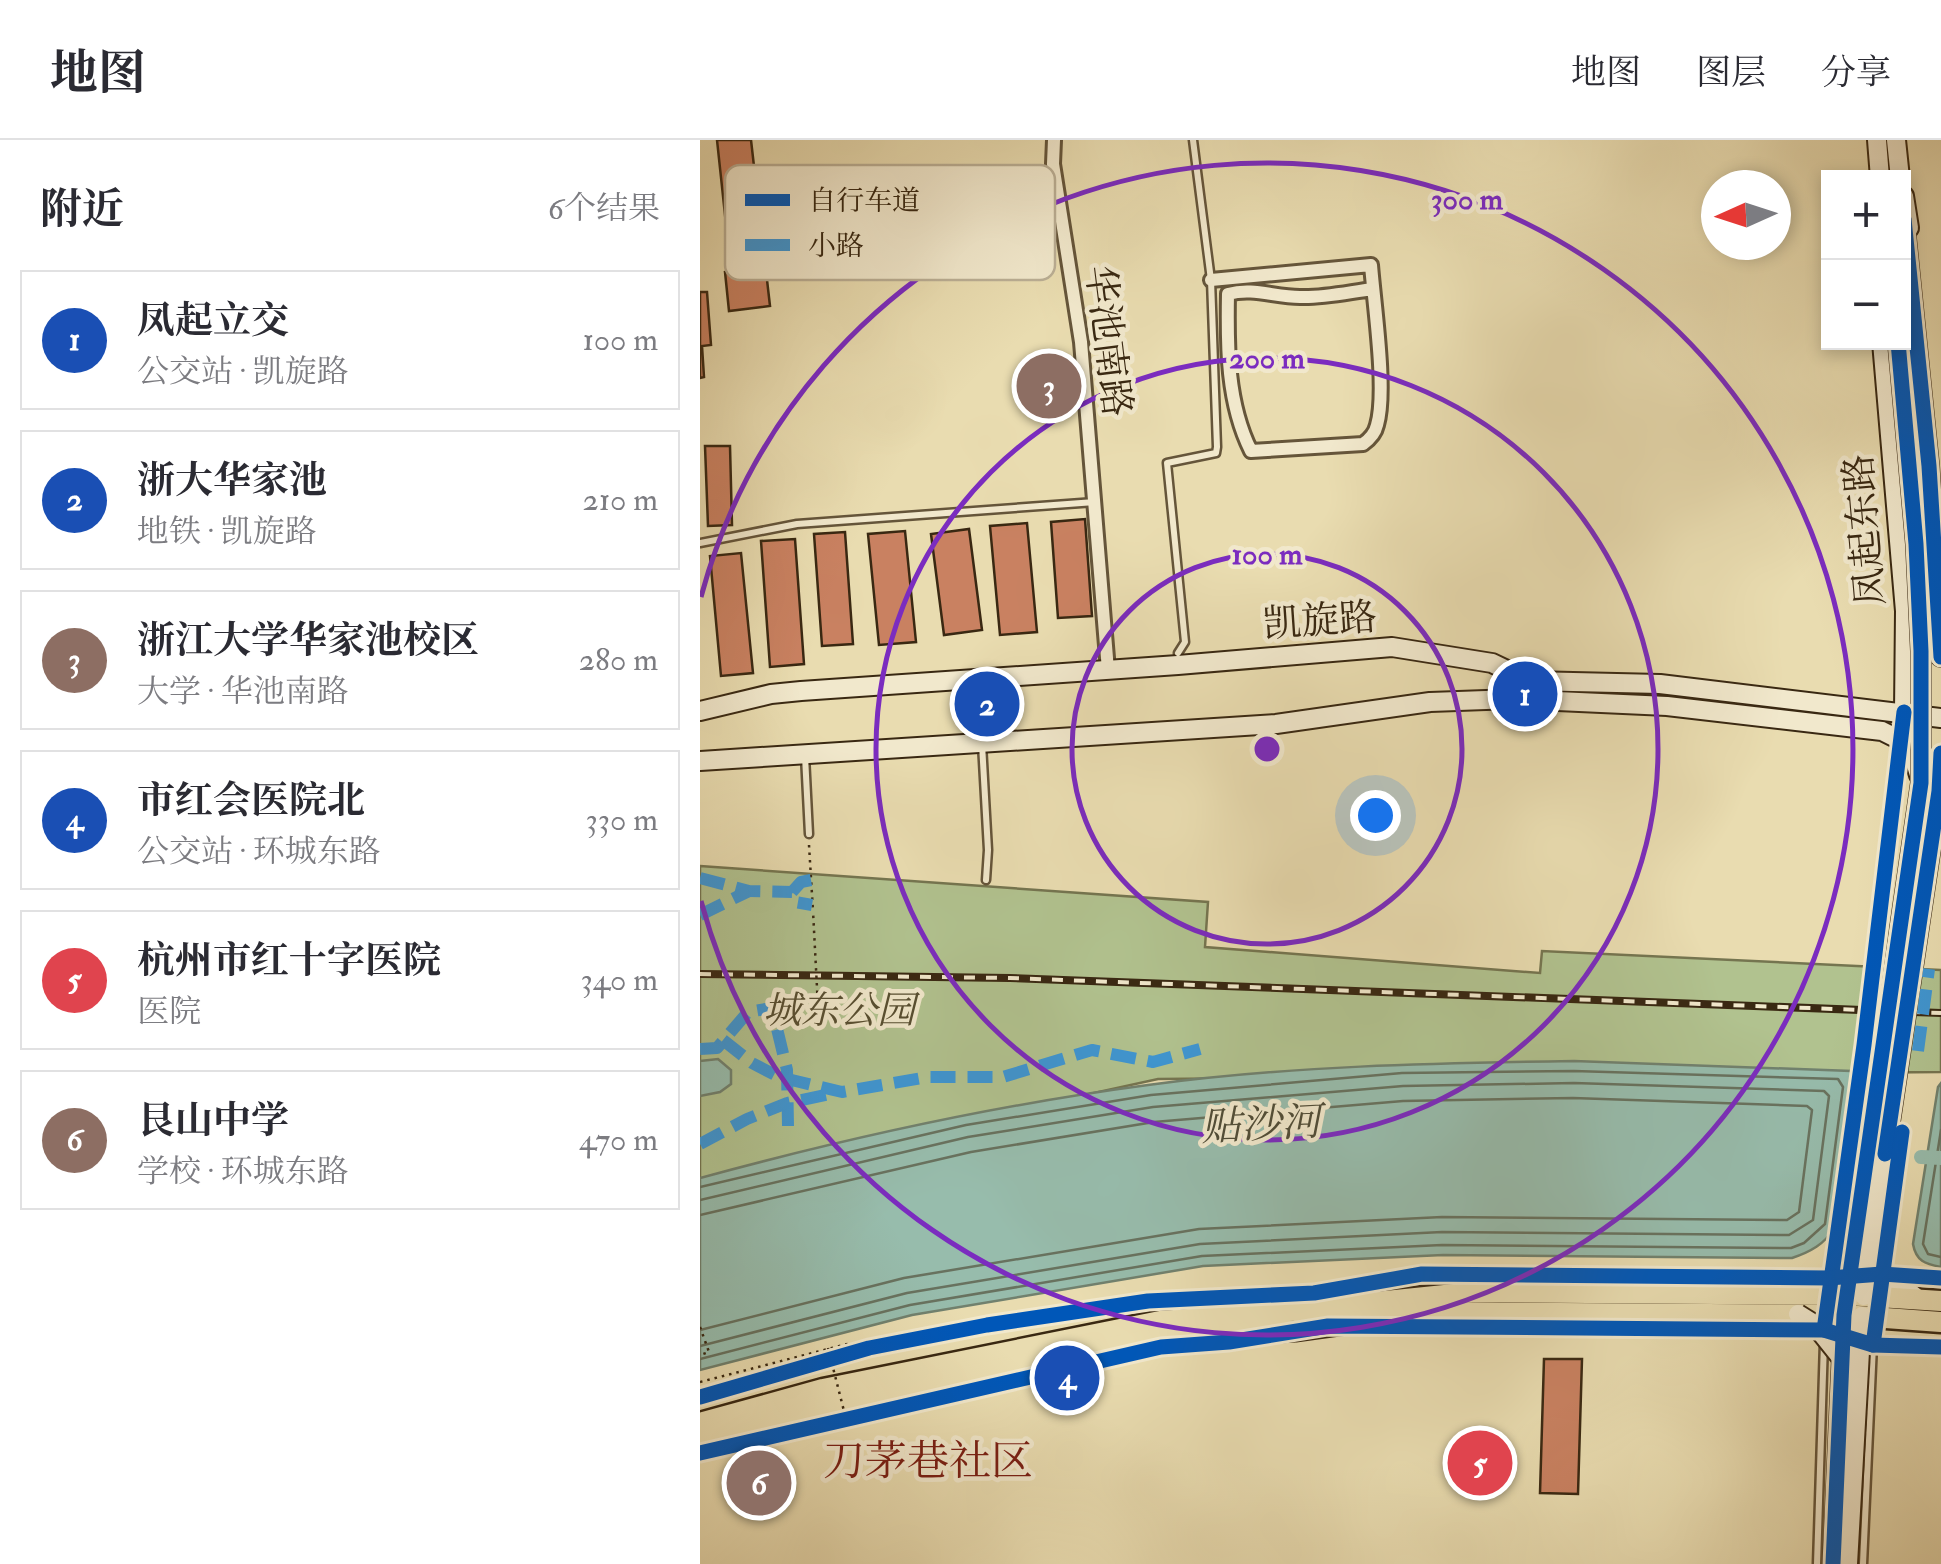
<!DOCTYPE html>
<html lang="zh">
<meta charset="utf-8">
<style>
:root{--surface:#fff;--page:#f7f7f7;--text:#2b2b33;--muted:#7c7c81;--line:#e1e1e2;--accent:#d93025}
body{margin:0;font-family:"IM FELL Double Pica","Noto Serif SC",serif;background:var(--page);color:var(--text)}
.controls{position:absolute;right:30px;top:30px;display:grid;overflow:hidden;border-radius:0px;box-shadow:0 5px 15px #0003}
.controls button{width:90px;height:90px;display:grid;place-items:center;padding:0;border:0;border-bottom:2px solid var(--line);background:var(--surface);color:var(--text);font:50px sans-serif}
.compass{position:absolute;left:1001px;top:30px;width:90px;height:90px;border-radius:50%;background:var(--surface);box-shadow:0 5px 15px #0003;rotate:267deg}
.you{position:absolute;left:675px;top:675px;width:35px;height:35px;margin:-25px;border:8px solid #fff;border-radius:50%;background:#1a73e8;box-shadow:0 0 0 15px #1a73e833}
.badge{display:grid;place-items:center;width:65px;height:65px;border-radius:50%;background:var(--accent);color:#fff;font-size:32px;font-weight:700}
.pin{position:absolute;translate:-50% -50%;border:5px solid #fff;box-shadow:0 2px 10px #0006}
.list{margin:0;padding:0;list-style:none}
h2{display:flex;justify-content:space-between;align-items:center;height:130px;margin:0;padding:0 40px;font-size:42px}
h2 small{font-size:32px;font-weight:400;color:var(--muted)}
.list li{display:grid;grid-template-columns:65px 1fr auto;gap:30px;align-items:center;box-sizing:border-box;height:140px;margin:0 20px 20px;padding:0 20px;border:2px solid var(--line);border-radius:0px}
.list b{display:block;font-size:38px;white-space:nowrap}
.list p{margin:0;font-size:32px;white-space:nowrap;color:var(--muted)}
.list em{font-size:32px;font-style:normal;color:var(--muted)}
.map{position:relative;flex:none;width:1241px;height:1424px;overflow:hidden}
header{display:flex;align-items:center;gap:60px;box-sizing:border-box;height:140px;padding:0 50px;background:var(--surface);border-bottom:2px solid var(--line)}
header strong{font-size:48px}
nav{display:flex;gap:55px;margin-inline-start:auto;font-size:35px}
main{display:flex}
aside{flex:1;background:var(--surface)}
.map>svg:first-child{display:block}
</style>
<header>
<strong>地图</strong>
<nav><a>地图</a><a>图层</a><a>分享</a></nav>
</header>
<main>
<aside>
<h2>附近<small>6个结果</small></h2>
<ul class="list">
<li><span class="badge" style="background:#1a4fb4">1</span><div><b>凤起立交</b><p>公交站 · 凯旋路</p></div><em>100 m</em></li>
<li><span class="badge" style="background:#1a4fb4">2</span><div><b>浙大华家池</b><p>地铁 · 凯旋路</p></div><em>210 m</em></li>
<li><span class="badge" style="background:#8d6e63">3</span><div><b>浙江大学华家池校区</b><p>大学 · 华池南路</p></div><em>280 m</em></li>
<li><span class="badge" style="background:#1a4fb4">4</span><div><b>市红会医院北</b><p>公交站 · 环城东路</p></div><em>330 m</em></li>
<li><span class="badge" style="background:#e0444e">5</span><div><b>杭州市红十字医院</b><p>医院</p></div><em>340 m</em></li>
<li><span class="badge" style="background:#8d6e63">6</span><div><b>艮山中学</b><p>学校 · 环城东路</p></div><em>470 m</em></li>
</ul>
</aside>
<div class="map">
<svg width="1241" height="1424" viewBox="0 0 1241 1424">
<rect width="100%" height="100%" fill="#e9dcb0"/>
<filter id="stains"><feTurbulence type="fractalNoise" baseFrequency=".002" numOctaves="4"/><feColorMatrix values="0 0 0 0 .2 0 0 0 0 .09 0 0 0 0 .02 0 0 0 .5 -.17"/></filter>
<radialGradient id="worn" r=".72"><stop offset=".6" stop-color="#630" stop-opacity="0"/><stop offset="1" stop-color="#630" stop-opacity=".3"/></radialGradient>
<polygon fill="#b1c28f" stroke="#757550" stroke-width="2.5" points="0,726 508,762 505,807 840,833 842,811 1241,830 1241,932 458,939 0,1039"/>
<g fill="#97bcac" stroke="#71816e" stroke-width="2.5">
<polygon points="18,919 31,930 31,944 20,952 0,956 0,921"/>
<path d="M874 921 1151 931 1153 947 1134 1088C1125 1104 1110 1112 1092 1118L743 1115 503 1126 212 1175 0 1230V1038C147 998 296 965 448 945 588 926 732 923 874 921Z"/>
<path d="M1241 943V1127C1225 1124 1216 1121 1213 1104L1238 947Z"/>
</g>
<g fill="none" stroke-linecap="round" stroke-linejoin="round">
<g stroke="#68725f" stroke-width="2.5">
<polyline points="1241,990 1223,1104 1228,1114 1241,1117"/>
<polyline points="0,1047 266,985 451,955 702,933 874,931 1138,939 1143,947 1125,1084 1104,1103 1091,1108 742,1105 502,1116 210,1165 0,1219"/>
<polyline points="0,1060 268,997 453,967 703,946 874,943 1124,951 1129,956 1113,1080 1089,1095 742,1092 500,1104 207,1153 0,1206"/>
<polyline points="0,1075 271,1012 454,982 703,961 873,958 1107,966 1112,970 1099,1072 1087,1080 742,1077 499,1089 204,1138 0,1190"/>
</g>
<polyline stroke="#97bcac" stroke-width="14" points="1221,1017 1241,1018"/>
</g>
<g fill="#c98161" stroke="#392812" stroke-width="2.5">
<polygon points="17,0 51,0 70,166 29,171 25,132 31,131"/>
<polygon points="0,152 7,152 11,205 2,206 4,237 0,238"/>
<polygon points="5,306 30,306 32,385 8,386"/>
<polygon points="385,379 392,476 358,478 351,382"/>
<polygon points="327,383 337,492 300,495 290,386"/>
<polygon points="269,389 282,490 244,495 231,394"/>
<polygon points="205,391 216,502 179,505 168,394"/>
<polygon points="145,392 153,504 122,506 114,394"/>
<polygon points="95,399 104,524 70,527 61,401"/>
<polygon points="41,413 53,533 21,536 10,416"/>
<polygon points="844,1219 882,1219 878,1354 840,1353"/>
</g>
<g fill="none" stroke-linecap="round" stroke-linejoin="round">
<g stroke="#65553a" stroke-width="11">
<g id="lane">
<polyline points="0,403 97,384 395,362"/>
<polyline points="478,513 485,502 467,323 516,313 517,307 511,140 493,0"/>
<polyline points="282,604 288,710 286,740"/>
<polyline points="105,616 109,694"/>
<polyline points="683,1187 1115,1190"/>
<polyline points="1161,1201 1173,1205 1241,1207"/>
<polyline points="0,1313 462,1207"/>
<polyline points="1117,1424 1124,1202"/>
<polyline points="1163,1424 1173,1205"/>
</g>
</g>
<g stroke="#65553a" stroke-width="18">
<g id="street">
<polyline points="354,0 353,24 381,202 408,530"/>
<path d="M511 140 671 125C674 164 687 251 677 285 675 294 670 299 663 304L551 311C527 263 527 207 528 154 553 147 574 157 600 157 624 158 649 152 673 149"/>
</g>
</g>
<g stroke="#392812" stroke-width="22">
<g id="secondary">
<polyline points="1177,0 1180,38"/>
<polyline points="1196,0 1200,38"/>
<polyline points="1204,56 1209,88"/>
<polyline points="1204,79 1229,326 1241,517"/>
<polyline points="1182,202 1205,471 1204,572"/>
<polyline points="0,571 71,554 101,551 478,525 692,507 792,523 830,541 960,544 1241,578"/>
<polyline points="0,621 576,584 730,562 814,559 967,566 1182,591 1210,605 1219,635"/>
<polyline points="1170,1114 1178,1127 1218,1159"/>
<polyline points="1133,1424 1142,1219"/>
</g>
</g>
<g stroke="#392812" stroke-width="25">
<g id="primary">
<polyline points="0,1283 123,1249 460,1181 559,1174 774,1152 1147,1155 1241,1161"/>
<polyline points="0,1297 253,1238 457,1198 595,1190 726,1172 1144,1175 1241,1182"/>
</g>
</g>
<g stroke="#392812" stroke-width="2.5" stroke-dasharray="2.5 5" stroke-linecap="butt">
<polyline points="109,705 113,771"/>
<polyline points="0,1187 9,1212 0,1215"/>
<polyline points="0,1242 151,1203"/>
</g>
<use href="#lane" stroke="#f1e8cc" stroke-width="6"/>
<use href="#street" stroke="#f1e8cc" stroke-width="12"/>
<use href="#secondary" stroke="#f1e8cc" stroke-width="18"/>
<use href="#primary" stroke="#e9dcb0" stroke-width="20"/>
<g stroke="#392812" stroke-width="8">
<polyline id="rail" points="0,834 310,838 1241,873"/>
</g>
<use href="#rail" stroke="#f1e8cc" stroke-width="4" stroke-dasharray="11" stroke-linecap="butt"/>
<g stroke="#392812" stroke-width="22" stroke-linecap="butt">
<g id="secondary-bridge">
<polyline points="1147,1155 1221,643 1221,511 1216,404 1198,202"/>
<polyline points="1164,1156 1239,651 1241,613"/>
<polyline points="1098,1174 1114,1184 1142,1219"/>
<polyline points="1142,1219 1144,1175"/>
<polyline points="1148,1424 1162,1176"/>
</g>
</g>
<g stroke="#392812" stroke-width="2.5" stroke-dasharray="2.5 5" stroke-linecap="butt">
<polyline points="72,868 118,867 113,771"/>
<polyline points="128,1208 146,1279"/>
</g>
<use href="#secondary-bridge" stroke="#f1e8cc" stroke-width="18"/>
<g stroke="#3e96d3" stroke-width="12" stroke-dasharray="25 12" stroke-linecap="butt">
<polyline points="0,738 49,751 92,752"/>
<polyline points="111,740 101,742 92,752 95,762 112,765"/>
<polyline points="0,775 49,751"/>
<polyline points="23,900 52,923 79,937 142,952 228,937 303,937 392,910 453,922 500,909"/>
<polyline points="0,909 17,908 48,872 72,868 87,930 88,986"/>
<polyline points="1218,911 1229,829"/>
<polyline points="0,1004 47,979 87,963 135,953"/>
</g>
<g stroke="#f1e8cc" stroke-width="21">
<g id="cycleway">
<polyline points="1204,79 1229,326 1241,517"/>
<polyline points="1185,1014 1239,651 1241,613"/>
<polyline points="1124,1190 1164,905 1204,572"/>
<polyline points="1173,1205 1202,992"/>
<polyline points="0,1257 169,1208 287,1185 448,1161 614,1153 722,1134 1129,1138 1182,1134 1241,1138"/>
<polyline points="0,1313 461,1207 529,1202 628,1186 1124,1190 1173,1205 1241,1207"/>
<polyline points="1133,1424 1144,1175 1221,643 1221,511 1216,404 1198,202"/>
</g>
</g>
<use href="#cycleway" stroke="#0057b8" stroke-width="15"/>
</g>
<g fill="none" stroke="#7b2cbf" stroke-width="5">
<circle cx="567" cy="609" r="195"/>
<circle cx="567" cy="609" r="391"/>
<path d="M1 457A586 586 0 1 1 1 761"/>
</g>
<g text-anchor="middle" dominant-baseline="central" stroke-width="9" stroke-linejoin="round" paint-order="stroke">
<g font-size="38" fill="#392812" stroke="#f1e8cc">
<text transform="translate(408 201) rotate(83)">华池南路</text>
<text transform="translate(1165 390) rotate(-95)">凤起东路</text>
<text transform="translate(620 481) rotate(-4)">凯旋路</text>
</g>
<g font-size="38" font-style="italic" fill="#574e31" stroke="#f1e8cc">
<text x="139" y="871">城东公园</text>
</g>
<g font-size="40" font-style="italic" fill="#504d38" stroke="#f1e8cc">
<text transform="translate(561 985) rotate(-3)">贴沙河</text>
</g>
<g font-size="42" fill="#7a1f14" stroke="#f1e8cc">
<text x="228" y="1322">刀茅巷社区</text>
</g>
</g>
<rect x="25" y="25" width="330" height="115" rx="15" fill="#f1e8cc" stroke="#baae94" stroke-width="2.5"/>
<rect x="45" y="54" width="45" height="12" fill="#0057b8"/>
<rect x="45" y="99" width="45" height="12" fill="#3e96d3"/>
<g font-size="28" fill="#392812">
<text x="108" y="70">自行车道</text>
<text x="108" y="115">小路</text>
</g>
<circle cx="567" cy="609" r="15" fill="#7b2cbf" stroke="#f1e8cc" stroke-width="5"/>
<g font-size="30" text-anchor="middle" font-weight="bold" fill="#7b2cbf" stroke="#f1e8cc" stroke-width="9" stroke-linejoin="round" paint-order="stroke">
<text x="767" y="69">300 m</text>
<text x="567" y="228">200 m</text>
<text x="567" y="424">100 m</text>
</g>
<rect width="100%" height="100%" filter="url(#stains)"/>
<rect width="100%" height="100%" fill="url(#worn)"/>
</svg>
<div class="controls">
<button>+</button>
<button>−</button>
</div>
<svg class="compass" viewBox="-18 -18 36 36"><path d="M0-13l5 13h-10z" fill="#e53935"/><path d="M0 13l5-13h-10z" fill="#7c7c81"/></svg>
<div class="you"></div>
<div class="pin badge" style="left:825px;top:554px;background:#1a4fb4">1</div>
<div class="pin badge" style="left:287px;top:564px;background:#1a4fb4">2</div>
<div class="pin badge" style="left:349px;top:246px;background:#8d6e63">3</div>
<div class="pin badge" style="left:367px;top:1238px;background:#1a4fb4">4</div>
<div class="pin badge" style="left:780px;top:1323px;background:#e0444e">5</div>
<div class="pin badge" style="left:59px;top:1343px;background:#8d6e63">6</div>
</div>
</main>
